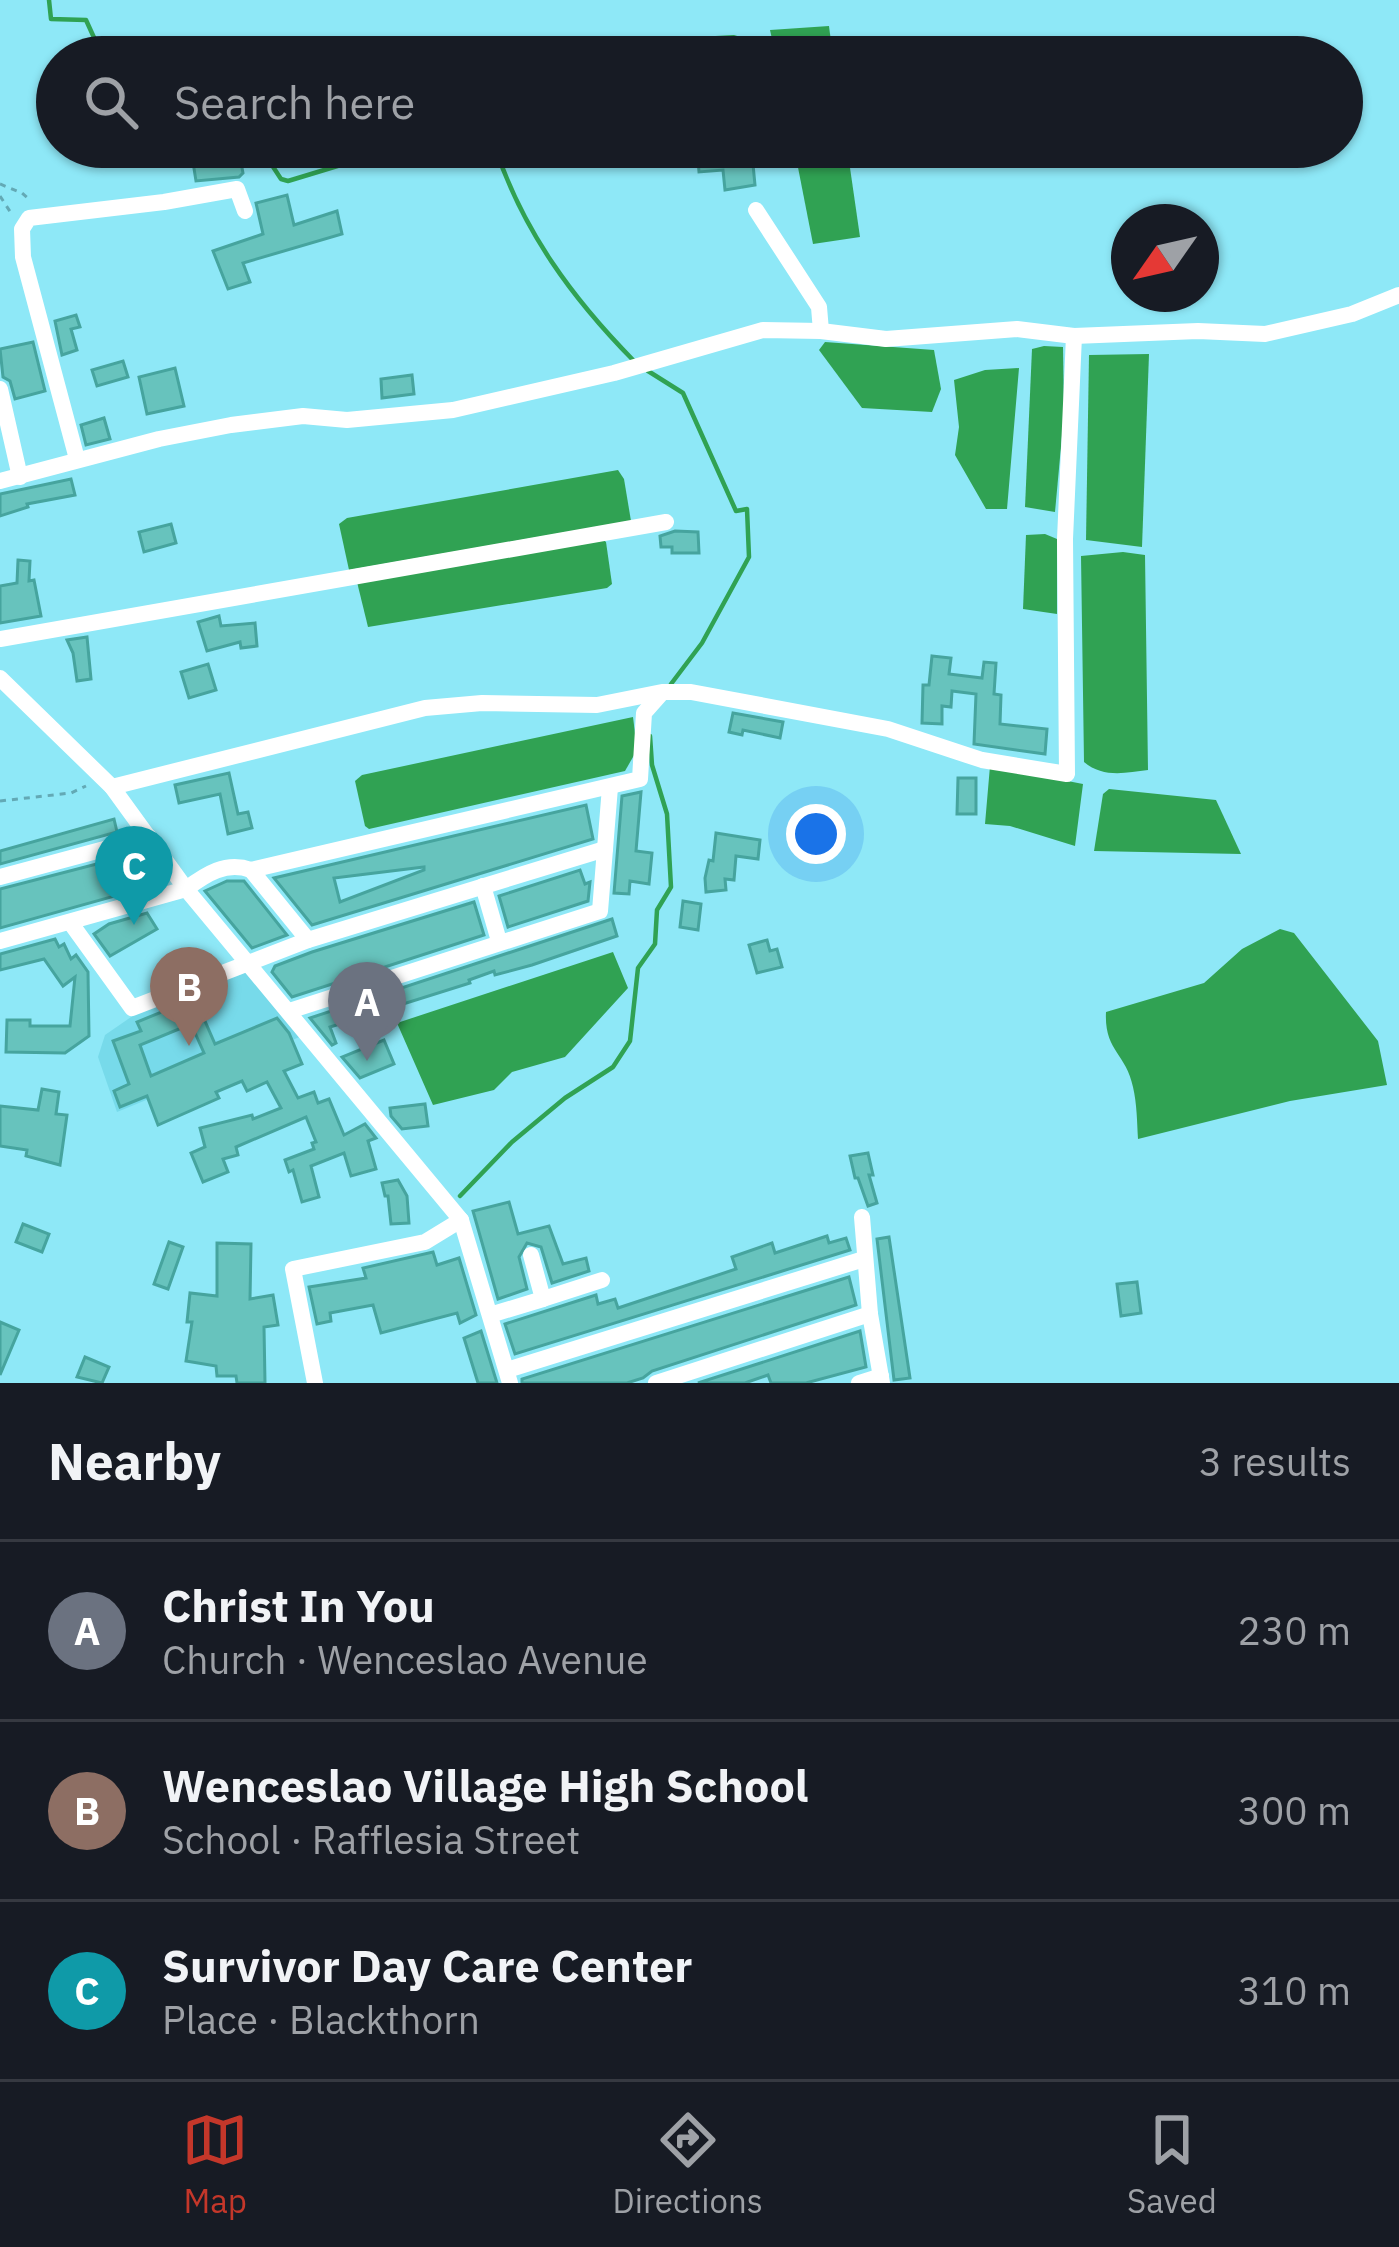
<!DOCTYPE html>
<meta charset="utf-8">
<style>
:root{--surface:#171b24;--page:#20242c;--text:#f1f3f6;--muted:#9ea1a6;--line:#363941;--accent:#c4372a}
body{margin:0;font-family:"IBM Plex Sans",sans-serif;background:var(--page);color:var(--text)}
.compass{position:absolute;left:1111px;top:204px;width:108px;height:108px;border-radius:50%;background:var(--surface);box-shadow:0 3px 9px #0004;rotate:236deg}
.you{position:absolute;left:816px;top:834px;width:42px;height:42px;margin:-30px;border:9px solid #fff;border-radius:50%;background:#1a73e8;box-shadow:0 0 0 18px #1a73e833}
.badge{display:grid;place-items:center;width:78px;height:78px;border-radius:50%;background:var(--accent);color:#fff;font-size:39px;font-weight:700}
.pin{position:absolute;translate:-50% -99px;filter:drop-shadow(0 3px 6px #0008)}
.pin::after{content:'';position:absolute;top:63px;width:42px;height:36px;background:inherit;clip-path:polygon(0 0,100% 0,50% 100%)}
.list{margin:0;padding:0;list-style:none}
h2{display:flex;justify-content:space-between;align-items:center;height:156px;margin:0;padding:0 48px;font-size:51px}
h2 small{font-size:39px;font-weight:400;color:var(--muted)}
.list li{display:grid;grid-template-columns:78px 1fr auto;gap:36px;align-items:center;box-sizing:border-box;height:180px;padding:0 48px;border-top:3px solid var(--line)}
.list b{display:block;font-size:45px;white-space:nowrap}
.list p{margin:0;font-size:39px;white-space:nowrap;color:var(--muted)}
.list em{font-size:39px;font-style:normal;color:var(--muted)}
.icon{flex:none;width:66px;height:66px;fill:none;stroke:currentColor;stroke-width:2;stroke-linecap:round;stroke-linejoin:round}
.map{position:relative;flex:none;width:1399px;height:1383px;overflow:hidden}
.search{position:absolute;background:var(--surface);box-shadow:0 3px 9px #0004;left:36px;right:36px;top:36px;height:132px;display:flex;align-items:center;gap:30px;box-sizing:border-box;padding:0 42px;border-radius:66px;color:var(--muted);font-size:45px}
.sheet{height:696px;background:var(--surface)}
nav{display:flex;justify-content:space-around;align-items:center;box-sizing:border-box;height:168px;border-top:3px solid var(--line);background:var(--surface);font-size:33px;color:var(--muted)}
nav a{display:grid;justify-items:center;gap:6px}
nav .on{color:var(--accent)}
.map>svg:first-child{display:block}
</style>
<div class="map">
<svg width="1399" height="1383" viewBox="0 0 1399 1383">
<rect width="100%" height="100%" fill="#8ee8f7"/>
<polygon fill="#77daea" points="248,966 302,1036 117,1112 98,1057 105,1035 134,1015"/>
<g fill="#30a253">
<polygon points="829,26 833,57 776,57 770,30"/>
<polygon points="734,35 747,39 753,57 508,57 511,47"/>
<polygon points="794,147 847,147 860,237 813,244"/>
<polygon points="825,342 934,350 941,389 932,412 862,408 819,350"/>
<polygon points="1044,346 1063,347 1064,414 1055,512 1025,507 1032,349"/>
<polygon points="1149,354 1142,547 1086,540 1089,355"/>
<polygon points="1019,368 1007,509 986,509 955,455 959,427 954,380 985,370"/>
<polygon points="618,470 624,479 631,521 349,570 339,524 347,518"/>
<polygon points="1045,534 1057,539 1057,614 1023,609 1026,535"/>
<polygon points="601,538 606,542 612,584 607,588 368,627 357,582"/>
<path d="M1123 552 1145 555 1148 770C1125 773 1103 778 1084 762L1081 556Z"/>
<polygon points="633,717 637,750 625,771 369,829 365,826 355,781 362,775"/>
<polygon points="990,766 1083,784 1075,846 1010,826 985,824"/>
<polygon points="1109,789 1216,800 1241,854 1094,851 1103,794"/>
<path d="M1280 929 1294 933 1378 1041 1387 1085 1290 1101 1138 1139C1137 1122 1137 1104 1133 1087 1126 1053 1104 1051 1106 1012L1204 983 1242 949Z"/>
<polygon points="613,952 628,988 565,1057 512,1072 494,1090 433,1105 397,1023"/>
</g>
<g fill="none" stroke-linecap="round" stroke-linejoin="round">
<g stroke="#30a253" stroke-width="4.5">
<polyline points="49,0 51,19 86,20 96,42 92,57"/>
<polyline points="97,147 103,165 226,147"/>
<polyline points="248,147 266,156 281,179 288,181 400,147"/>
<path d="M495 147C523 231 572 298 634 361"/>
<polyline points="648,371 683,393 736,511 747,509 749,557 702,643 671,684"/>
<polyline points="460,1196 512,1142 565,1098 613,1067 630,1041 638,968 655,944 657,910 671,887 667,814 652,765 650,736"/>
</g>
</g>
<g fill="#67c3bd" stroke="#46a49e" stroke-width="3" fill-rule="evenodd">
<polygon points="238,147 243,173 239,177 196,181 192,156"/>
<polygon points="752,154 755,185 725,190 723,170 699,172 698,160"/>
<polygon points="287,195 294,225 337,211 342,234 243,263 250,282 228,289 213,251 263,234 256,203"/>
<polygon points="76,315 80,327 71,329 77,350 62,355 55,321"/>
<polygon points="33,342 45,391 15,399 10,381 3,377 0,349"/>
<polygon points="123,361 128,377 97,386 92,370"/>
<polygon points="175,368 184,406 147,414 139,377"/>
<polygon points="412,375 414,394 382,398 381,379"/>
<polygon points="104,418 110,439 86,445 81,425"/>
<polygon points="71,479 75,495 27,504 28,507 0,516 0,494"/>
<polygon points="171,524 176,543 144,552 139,532"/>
<polygon points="675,531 698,532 699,553 672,553 672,547 661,547 660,536"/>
<polygon points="18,560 30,561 29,581 34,580 41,616 0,623 0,586 17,583"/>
<polygon points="219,616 221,626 255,623 257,646 241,648 240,642 207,651 198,622"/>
<polygon points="87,637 91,679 77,681 73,653 67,640"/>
<polygon points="932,656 951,658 949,674 982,678 984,662 996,663 994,694 1001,695 1000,724 1047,729 1045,754 974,744 976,694 952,691 951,707 942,706 942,724 922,723 923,685 929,685"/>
<polygon points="208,664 216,690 189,698 181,672"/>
<polygon points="733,713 783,722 780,738 743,730 742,735 729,732"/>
<polygon points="229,773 238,814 248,812 252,828 228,834 220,794 179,803 175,785"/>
<polygon points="958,778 976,778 976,814 957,814"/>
<polygon points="641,792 636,851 652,853 649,884 630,881 629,894 614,893 622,796"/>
<path d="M586 805 593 839 312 925 274 878ZM424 867V870L340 902 334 878Z"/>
<polygon points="114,819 117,832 0,864 0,851"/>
<polygon points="716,833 760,840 758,859 736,856 734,880 725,879 726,890 706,892 705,878 709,860 713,861"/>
<polygon points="143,852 165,882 0,928 0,889"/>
<polygon points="580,870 585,884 590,882 588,901 508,927 499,896"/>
<polygon points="227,881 244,881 287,935 252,948 205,891"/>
<polygon points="683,901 701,904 698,930 680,927"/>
<polygon points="474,902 484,935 292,997 272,972 275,966 312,952"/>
<polygon points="147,913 157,929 110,956 94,934 109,924"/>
<polygon points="612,919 617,936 532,965 495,975 494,971 469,980 470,983 330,1027 336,1043 332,1045 310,1018"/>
<polygon points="55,939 59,947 64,944 71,959 76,955 88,972 89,1036 65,1053 6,1052 7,1020 30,1020 30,1026 70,1026 75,977 63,986 44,959 0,970 0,954"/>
<polygon points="767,940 770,951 777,949 782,967 757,973 749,945"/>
<path d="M206 994 212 1007 201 1012 215 1044 277 1018 289 1033 302 1064 284 1071 298 1098 314 1092 318 1103 329 1099 344 1135 365 1124 376 1138 368 1141 376 1169 351 1176 344 1153 311 1166 319 1197 302 1202 293 1170 289 1172 285 1160 314 1149 312 1143 316 1142 306 1117 236 1147 238 1155 223 1159 228 1172 203 1182 191 1153 205 1147 200 1128 252 1115 253 1119 281 1108 267 1082 247 1091 242 1081 216 1092 219 1098 158 1125 147 1096 120 1107 114 1091 129 1084 113 1041 141 1031 137 1022ZM191 1024 204 1053 151 1076 140 1045Z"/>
<polygon points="384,1040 394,1064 360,1078 342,1057"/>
<polygon points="42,1089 59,1092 56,1114 67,1115 60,1165 26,1156 27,1150 0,1146 0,1106 38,1110"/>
<polygon points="425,1104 428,1126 402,1129 391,1116 390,1108"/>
<polygon points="868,1153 873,1175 869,1175 877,1203 868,1206 858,1178 855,1178 850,1156"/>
<polygon points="398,1180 407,1196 409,1223 391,1224 388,1196 385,1196 382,1183"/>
<polygon points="509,1202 518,1234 549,1226 563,1264 586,1258 589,1271 552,1283 541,1247 527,1243 519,1257 527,1289 498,1299 473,1211"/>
<polygon points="23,1224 49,1234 42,1252 16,1242"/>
<polygon points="827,1236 829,1243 846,1238 850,1250 515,1354 505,1324 596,1295 598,1304 615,1299 618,1308 736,1269 732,1257 772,1243 775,1253"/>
<polygon points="889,1237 910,1378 894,1380 877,1239"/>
<polygon points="169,1242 183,1247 168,1289 154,1284"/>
<polygon points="217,1243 251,1244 250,1299 273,1295 278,1325 264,1327 265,1383 237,1383 236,1376 217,1376 216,1366 186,1361 192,1322 187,1322 190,1293 217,1296"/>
<polygon points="433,1252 437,1265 459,1258 476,1315 460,1323 457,1313 381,1333 373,1305 330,1313 331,1321 317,1324 309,1287 366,1278 363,1268"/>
<polygon points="849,1277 856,1305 652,1371 643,1378 627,1383 522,1383 522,1379"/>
<polygon points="1137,1282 1141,1313 1121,1316 1117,1284"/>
<polygon points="0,1322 19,1330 0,1375"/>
<polygon points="481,1331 497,1383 478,1383 464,1338"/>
<polygon points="860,1331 866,1367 806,1383 771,1383 768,1375 745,1383 698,1383"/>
<polygon points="85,1357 109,1367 102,1383 77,1377"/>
</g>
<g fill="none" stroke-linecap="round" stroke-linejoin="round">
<g stroke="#63a9b5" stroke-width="3" stroke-dasharray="6 6" stroke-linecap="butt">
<polyline points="0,184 22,193 30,200"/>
<polyline points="0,196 11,213"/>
<polyline points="0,801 71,793 86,786"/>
</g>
<g stroke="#fff" stroke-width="16">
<polyline points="756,210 819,307 821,331"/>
<polyline points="0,389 20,477"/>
<polyline points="77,459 23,257 22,229 29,218 164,202 237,189 245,211"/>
<polyline points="0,481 159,439 231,425 303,416 347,420 453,410 614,373 763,330 821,331 886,339 1017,329 1074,336 1198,331 1265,334 1352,314 1399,295"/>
<polyline points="0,639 666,522"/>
<polyline points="0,678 112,787 186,889 461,1220 510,1383"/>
<polyline points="112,787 425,708 482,703 597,705 662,692 691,692 888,729 982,760 1067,774 1065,539 1074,336"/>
<polyline points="251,870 308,940"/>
<polyline points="0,877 149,837"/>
<polyline points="483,886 499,941"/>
<polyline points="70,922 132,1008 308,940 605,849"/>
<path d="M0 941 186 889C206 874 226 861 251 870L640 779 644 713 660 695"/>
<polyline points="289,1011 600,911 610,787"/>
<polyline points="862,1217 870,1314 882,1383"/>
<polyline points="543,1299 602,1280"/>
<polyline points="490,1315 543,1299 531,1255"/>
<polyline points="507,1370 864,1259"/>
<polyline points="315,1383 293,1269 425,1242 461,1220"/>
<polyline points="656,1383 870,1314"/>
<polyline points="859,1383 881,1376"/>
</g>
</g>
</svg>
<svg class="compass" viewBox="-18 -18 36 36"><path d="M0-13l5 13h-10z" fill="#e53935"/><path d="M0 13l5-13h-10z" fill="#9ea1a6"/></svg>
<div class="you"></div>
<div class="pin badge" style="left:367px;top:1061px;background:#6b7280">A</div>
<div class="pin badge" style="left:189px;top:1046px;background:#8d6e63">B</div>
<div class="pin badge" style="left:134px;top:925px;background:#0f9aa8">C</div>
<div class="search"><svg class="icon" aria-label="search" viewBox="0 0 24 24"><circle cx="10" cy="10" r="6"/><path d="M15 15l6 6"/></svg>Search here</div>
</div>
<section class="sheet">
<h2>Nearby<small>3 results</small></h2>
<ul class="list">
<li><span class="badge" style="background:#6b7280">A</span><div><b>Christ In You</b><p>Church · Wenceslao Avenue</p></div><em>230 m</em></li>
<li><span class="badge" style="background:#8d6e63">B</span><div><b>Wenceslao Village High School</b><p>School · Rafflesia Street</p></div><em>300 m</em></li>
<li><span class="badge" style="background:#0f9aa8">C</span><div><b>Survivor Day Care Center</b><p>Place · Blackthorn</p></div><em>310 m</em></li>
</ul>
</section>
<nav>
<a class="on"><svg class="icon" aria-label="map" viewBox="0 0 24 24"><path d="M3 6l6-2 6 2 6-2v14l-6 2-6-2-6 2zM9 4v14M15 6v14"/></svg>Map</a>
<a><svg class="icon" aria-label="directions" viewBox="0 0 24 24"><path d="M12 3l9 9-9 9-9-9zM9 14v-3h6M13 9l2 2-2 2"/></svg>Directions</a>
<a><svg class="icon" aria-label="saved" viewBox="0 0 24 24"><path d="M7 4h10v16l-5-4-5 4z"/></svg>Saved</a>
</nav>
